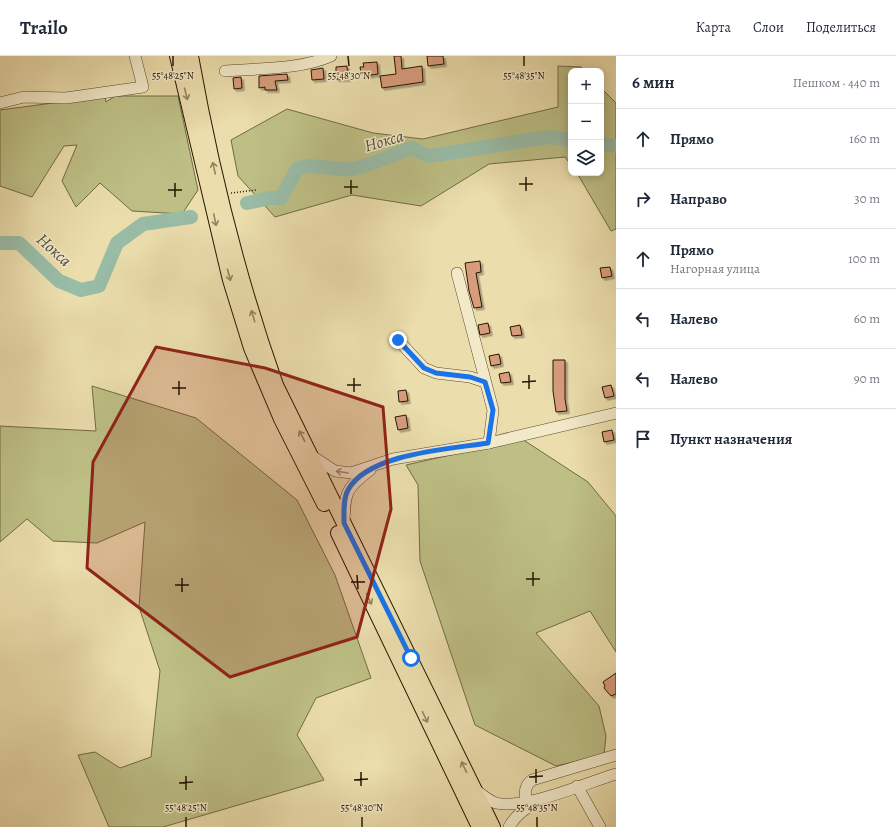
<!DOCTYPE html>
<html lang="ru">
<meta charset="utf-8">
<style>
:root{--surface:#fff;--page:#f2f2f3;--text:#1f2937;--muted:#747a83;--line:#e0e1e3}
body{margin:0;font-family:Alegreya,serif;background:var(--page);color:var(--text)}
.controls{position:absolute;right:12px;top:12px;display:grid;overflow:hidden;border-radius:8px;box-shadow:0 2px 10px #0003}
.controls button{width:36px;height:36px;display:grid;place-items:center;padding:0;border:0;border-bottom:1px solid var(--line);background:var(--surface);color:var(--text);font:20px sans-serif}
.stop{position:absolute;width:12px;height:12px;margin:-9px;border:3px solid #1a73e8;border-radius:50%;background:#fff}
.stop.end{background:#1a73e8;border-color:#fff;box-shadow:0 1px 4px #0008}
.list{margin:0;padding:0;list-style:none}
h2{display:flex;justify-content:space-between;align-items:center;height:52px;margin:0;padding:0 16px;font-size:17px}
h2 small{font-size:13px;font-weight:400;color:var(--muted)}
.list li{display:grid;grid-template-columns:26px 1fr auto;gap:12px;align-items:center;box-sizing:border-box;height:60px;padding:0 16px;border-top:1px solid var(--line)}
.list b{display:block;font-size:15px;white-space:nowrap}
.list p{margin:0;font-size:13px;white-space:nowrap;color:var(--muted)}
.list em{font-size:13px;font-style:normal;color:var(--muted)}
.icon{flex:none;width:22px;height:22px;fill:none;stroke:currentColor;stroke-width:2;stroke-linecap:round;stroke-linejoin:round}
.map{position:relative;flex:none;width:616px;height:771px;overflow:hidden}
header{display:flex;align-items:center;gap:24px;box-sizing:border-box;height:56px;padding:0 20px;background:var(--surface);border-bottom:1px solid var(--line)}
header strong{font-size:19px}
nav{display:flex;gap:22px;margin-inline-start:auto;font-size:14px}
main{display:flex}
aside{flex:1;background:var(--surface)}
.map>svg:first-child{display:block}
</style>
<header>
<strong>Trailo</strong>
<nav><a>Карта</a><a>Слои</a><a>Поделиться</a></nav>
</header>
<main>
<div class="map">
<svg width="616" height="771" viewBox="0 0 616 771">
<defs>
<filter id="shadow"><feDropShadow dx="2.5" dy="2.5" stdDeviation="0" flood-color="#0004"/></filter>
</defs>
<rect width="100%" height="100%" fill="#ebddac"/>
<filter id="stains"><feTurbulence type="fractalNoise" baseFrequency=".005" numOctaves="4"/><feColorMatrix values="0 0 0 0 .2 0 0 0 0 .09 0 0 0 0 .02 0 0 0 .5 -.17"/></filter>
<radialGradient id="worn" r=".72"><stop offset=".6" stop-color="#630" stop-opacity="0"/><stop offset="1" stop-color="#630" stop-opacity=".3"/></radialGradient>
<g fill="#bdbf85" stroke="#726a44">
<polygon points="558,10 581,11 585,15 571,15 571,109 565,101 489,108 421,150 352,139 275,161 238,120 231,84 287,53 373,77 423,83 558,51"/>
<polygon points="601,32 616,47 616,173 611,175 577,117 601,117"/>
<polygon points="105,40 106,46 115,40 178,40 198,134 182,158 132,155 100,127 76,151 62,125 77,89 64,90 32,141 0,130 0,54"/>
<polygon points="92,330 196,362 297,444 335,519 371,622 316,642 297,679 324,724 163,771 109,771 78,699 95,696 120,712 151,701 160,615 139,551 145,466 97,487 53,485 27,463 0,486 0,370 96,375"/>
<polygon points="522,383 588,426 616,460 616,596 590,555 536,577 599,650 606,680 604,699 556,710 475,669 420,505 418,429 406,409"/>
</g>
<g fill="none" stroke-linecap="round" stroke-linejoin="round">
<g stroke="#99bca7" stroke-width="14">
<polyline points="601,88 616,90"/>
<path d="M247 147 270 142H281L297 113C314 106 333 115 352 113 366 111 395 98 411 92L429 100 548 81 571 84"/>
<polyline points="0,187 19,187 59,225 81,234 99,230 117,187 143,168 191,161"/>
</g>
</g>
<g fill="#d89c7c" stroke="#271604" filter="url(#shadow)">
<polygon points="394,0 401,0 402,13 422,10 423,26 382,32 380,20 396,18"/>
<polygon points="427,0 443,0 444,8 428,10"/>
<polygon points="377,6 378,18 365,20 364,16 361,17 360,11 364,11 363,7"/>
<polygon points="347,10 348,23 336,23 336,11"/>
<polygon points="323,12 324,23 312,24 311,14"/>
<polygon points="287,18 288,24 275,25 277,34 265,34 265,31 259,32 259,20"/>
<polygon points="241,21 242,32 234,33 233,22"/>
<polygon points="480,205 481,216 476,217 482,251 474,252 469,235 465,207"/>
<polygon points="610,211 612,220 602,222 600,212"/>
<polygon points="488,267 490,277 480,279 478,269"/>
<polygon points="520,269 522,279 512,280 510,271"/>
<polygon points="499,298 501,308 491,310 489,300"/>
<polygon points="553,304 565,304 565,343 567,355 556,356 553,335"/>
<polygon points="509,316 511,326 501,327 499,318"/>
<polygon points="611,329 614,340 605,342 602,331"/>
<polygon points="406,334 408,345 399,346 398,335"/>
<polygon points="406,359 408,372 398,374 395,361"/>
<polygon points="612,374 614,384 604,386 602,376"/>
<polygon points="616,617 616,638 611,640 604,632 605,630 603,626"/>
</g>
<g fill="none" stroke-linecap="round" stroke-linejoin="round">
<g stroke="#58482e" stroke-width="12">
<g id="minor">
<path d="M225 15C259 12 299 14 331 0"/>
<polyline points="0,47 24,41 66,42 143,31 135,0"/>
<polyline points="457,217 493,354 489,387"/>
<polyline points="398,284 424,312 436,317 470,321 485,326"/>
<polyline points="312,400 335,415 351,417 393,403 489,387 616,357"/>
<path d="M344 467C345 437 345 433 370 414"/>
<polyline points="577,730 600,771"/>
<path d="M475 734C482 738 489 745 496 747 525 754 586 727 616 718"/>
<path d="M526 746C525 736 524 730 532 724L616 699"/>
<path d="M509 771C515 760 524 753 535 747"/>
</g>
</g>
<g stroke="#271604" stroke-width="16">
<g id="major">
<polyline points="177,0 230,224 251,292 281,363 324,448"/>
<path d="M191 0C211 112 238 222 276 329L493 771"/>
<polyline points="338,477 479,771"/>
</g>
</g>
<polyline stroke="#271604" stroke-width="1.5" stroke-dasharray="1 2" stroke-linecap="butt" points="231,137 256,134"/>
<use href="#minor" stroke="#f2e9c9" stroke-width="11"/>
<use href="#major" stroke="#ebddac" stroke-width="14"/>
</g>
<defs><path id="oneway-shaft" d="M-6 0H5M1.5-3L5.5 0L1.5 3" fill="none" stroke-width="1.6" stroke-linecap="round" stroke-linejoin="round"/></defs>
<g stroke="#938360">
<use href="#oneway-shaft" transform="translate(186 38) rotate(76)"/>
<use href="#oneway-shaft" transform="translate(214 112) rotate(-102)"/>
<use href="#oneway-shaft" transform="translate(215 164) rotate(78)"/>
<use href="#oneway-shaft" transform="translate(229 219) rotate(75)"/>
<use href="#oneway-shaft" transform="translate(253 260) rotate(-107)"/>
<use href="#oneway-shaft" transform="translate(302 380) rotate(-118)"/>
<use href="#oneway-shaft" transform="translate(369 543) rotate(65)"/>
<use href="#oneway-shaft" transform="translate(425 661) rotate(64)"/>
<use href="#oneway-shaft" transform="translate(464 711) rotate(-116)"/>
</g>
<use stroke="#978a70" href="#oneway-shaft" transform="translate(342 416) rotate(-171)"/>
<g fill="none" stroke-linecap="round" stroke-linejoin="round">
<path stroke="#1a73e8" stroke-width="5" d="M398 284 424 312 436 317 470 321 485 326 493 354 488 387C451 393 368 397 348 434 343 443 344 456 344 467L411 602"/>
</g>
<path fill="#8f2418" fill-opacity="0.2" stroke="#8f2418" stroke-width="3" stroke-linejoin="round" d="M156 291 265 312 383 351 391 453 357 581 230 621 87 512 93 406Z"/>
<path fill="none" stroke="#271604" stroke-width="1.5" d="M173 0V10M348 0 349 10M524 0V10M526 121V135M351 124V138M175 127V141M519 128H533M344 131H358M168 134H182M529 319V333M354 322V336M179 325V339M522 326 536 325M347 329H361M172 332H186M533 516V530M357 519 358 533M182 522V536M526 523H540M351 526H365M175 529H189M536 713V727M361 716V730M186 720V734M529 721 543 720M354 724 368 723M179 727 193 726M186 761V771M362 761V771M537 761V771"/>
<g text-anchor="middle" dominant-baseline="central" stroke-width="3" stroke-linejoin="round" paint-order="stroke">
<g font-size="17" font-style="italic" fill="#4f503d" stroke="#f2e9c9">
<text transform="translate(384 85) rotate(-16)">Нокса</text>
<text transform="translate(54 194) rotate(42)">Нокса</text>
</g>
</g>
<g font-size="10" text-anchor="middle" fill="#271604" stroke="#f2e9c9" stroke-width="3" stroke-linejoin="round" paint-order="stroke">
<text x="173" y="23">55°48'25"N</text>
<text x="349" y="23">55°48'30"N</text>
<text x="524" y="23">55°48'35"N</text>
<text x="186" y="755">55°48'25"N</text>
<text x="362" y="755">55°48'30"N</text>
<text x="537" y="755">55°48'35"N</text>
</g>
<rect width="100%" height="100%" filter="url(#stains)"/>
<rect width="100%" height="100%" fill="url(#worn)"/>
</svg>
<div class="controls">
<button>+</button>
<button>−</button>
<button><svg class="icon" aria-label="layers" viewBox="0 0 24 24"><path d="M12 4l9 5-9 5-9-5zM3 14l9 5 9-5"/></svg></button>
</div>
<div class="stop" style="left:411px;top:602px"></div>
<div class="stop end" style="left:398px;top:284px"></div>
</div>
<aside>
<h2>6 мин<small>Пешком · 440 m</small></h2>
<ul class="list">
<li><svg class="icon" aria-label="ahead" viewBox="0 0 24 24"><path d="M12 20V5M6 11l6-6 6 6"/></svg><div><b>Прямо</b></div><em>160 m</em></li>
<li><svg class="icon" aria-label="right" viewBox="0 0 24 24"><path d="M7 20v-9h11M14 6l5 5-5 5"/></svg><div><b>Направо</b></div><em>30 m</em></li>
<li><svg class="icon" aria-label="ahead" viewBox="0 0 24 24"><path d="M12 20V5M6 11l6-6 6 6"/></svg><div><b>Прямо</b><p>Нагорная улица</p></div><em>100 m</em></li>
<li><svg class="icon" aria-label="left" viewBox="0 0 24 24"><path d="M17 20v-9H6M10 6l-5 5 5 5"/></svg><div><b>Налево</b></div><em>60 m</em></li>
<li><svg class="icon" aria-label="left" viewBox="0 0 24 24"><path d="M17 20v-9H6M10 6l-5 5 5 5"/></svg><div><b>Налево</b></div><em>90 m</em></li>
<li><svg class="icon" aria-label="arrive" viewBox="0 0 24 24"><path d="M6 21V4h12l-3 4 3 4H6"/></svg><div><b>Пункт назначения</b></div></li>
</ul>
</aside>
</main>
